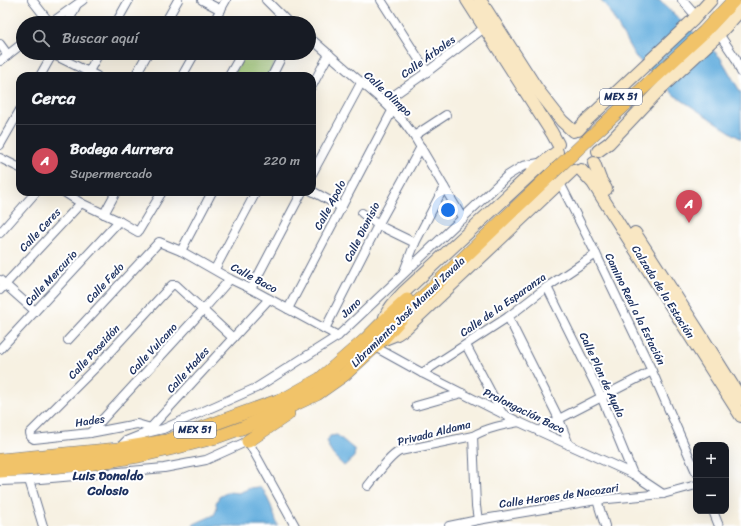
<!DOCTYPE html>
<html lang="es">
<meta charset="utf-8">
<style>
:root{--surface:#171b24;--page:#242831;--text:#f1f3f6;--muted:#9ea1a6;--line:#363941;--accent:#d1495b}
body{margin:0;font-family:Sriracha,sans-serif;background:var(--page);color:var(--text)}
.controls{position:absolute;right:12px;bottom:12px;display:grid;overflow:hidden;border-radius:8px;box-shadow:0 4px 16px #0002}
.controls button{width:36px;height:36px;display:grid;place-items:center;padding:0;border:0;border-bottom:1px solid var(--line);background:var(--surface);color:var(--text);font:20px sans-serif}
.you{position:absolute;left:448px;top:210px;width:14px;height:14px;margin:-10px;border:3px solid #fff;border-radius:50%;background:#1a73e8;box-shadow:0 0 0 6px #1a73e833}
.badge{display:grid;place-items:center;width:26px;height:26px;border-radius:50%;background:var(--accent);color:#fff;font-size:13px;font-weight:700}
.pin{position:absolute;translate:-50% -33px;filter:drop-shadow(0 1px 2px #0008)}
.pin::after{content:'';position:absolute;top:21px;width:14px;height:12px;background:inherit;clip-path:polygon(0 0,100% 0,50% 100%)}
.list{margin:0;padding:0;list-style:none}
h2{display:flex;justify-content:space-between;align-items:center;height:52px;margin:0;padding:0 16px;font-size:17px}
h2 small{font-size:13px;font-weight:400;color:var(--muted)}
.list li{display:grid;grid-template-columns:26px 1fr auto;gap:12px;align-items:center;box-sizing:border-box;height:72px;padding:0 16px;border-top:1px solid var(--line)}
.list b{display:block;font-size:15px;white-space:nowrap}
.list p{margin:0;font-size:13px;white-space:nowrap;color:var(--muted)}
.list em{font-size:13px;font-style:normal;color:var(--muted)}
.icon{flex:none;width:22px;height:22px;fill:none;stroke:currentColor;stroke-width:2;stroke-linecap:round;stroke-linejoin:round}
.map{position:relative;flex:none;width:741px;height:526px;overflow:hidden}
.search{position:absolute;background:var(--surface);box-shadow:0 4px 16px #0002;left:16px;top:16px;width:300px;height:44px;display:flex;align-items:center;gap:10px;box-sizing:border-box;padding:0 14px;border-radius:22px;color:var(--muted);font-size:15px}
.panel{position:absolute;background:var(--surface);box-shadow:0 4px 16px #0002;left:16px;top:72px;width:300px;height:124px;border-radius:12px}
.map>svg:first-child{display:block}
</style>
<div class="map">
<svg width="741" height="526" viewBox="0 0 741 526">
<rect width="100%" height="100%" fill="#fff"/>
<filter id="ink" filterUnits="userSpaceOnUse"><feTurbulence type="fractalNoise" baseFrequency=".025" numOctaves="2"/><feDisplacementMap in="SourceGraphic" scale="8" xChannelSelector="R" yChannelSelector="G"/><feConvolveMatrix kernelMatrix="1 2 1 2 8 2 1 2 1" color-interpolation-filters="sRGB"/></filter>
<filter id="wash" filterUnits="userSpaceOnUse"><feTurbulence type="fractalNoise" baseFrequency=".012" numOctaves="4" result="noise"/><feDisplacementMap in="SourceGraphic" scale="16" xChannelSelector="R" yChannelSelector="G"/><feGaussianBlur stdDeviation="0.9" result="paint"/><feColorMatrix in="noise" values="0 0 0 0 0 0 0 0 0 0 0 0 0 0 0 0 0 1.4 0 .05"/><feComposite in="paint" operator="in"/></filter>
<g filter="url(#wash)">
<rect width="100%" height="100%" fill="#f7f1e2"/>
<polygon fill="#9bc46f" stroke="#5b7a66" points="245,53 280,53 268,76 233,76"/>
<g fill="#68b0df" stroke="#42709e">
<polygon points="600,0 659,0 720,57 741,93 741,139 674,95 635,56 607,7"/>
<path d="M337 435 355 450 354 457 344 466C335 457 330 454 327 441L330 436Z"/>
<polygon points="259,487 264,491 271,506 278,526 193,526 194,524 214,515 217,509 216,503 219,497 228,492 239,493 250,488"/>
</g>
</g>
<g filter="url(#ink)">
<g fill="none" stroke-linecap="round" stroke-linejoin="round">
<g stroke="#68738c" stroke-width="10">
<g id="street">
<polyline points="32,0 50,23"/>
<polyline points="202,0 221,10"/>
<polyline points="266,0 289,23"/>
<polyline points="381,0 427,72"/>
<polyline points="682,0 696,16"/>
<polyline points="51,23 83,0"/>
<polyline points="68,23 76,6"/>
<polyline points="116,23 129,0"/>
<polyline points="165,23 178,0"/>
<polyline points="213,23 226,0"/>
<polyline points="259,23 260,22"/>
<polyline points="719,34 736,59 741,72"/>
<polyline points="309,37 384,102 403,121 414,136 463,219"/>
<polyline points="0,44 8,55"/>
<polyline points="52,54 97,76"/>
<polyline points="0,61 23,43"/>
<polyline points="87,75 99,53"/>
<polyline points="40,76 53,53"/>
<polyline points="135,76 148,53"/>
<polyline points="182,76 195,53"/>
<polyline points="229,76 242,53"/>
<polyline points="272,76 282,56"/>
<polyline points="312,86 329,54"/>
<polyline points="384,102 427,72 484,28"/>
<polyline points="414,136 446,115"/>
<polyline points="0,145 20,110"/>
<polyline points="0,158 20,168"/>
<polyline points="312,174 361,83"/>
<polyline points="312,191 341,207"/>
<polyline points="64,192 81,203 119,221 138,232 162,192"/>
<polyline points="362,213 378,225 415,243"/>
<polyline points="104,214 116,192"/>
<polyline points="0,233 36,192"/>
<polyline points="181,251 212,192"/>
<polyline points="215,269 256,192"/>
<polyline points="404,271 415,243 444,187"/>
<polyline points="0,280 35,311"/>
<polyline points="547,287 601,396 633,474"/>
<polyline points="251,289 302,192"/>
<polyline points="0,290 81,203"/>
<polyline points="288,309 392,111"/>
<polyline points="508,317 559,419 569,445"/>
<polyline points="325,329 378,225 421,147"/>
<polyline points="68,340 159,242 181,251 230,279 251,289 338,336"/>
<polyline points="466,345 502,413"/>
<polyline points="375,347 422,373 519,422 633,474 663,494"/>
<polyline points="0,349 119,221"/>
<polyline points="422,373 508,317 547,287 596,254"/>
<polyline points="416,406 462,393"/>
<polyline points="151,428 137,424 90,433 34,439 31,437 30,433 97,366 167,290 172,285 176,285 233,338"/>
<polyline points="539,431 559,419 652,371"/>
<polyline points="90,433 203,310 230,279"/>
<polyline points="146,433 163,429 256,388 338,336 507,176 523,166 544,162 560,183 596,254 652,371 696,472"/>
<polyline points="473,436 476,506 478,520"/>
<polyline points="119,448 126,441 146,433 233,338 269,299"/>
<polyline points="29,480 43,526"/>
<polyline points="0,481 29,480 164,468 206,460 248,441 295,526"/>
<path d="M368 486C377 475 388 457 400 451L473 436C487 428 503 425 519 422"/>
<polyline points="597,500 605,526"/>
<polyline points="713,511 719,526"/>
<polyline points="449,526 478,520 597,500 663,494 696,485"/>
</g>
</g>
<g stroke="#68738c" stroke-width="14">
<g id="secondary">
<polyline points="467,0 552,133 558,144"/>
<polyline points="480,0 537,89 562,121 573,131"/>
<polyline points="578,130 586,121 692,21 711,0"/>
<polyline points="598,151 609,143 662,87 719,34 738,13 741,8"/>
<polyline points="594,163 600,179 606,189"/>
<polyline points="581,170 593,183 741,416"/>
<polyline points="635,233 697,329 741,399"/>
<path d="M385 317C389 308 396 300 403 293L544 162 557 152"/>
<polyline points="382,340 397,334 406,328 573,170"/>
</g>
</g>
<g stroke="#68738c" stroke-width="14">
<g id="primary">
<polyline points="599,129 654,78 704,32 734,0"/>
<polyline points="248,441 288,414"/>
<polyline points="0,460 118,449 166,441 288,397 320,379 366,339 383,322 407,300"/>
<polyline points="0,471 88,464 139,456 174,448 217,437 242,428 280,411 317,394 344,375 382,340 406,313 549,176"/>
</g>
</g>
<use href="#street" stroke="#fff" stroke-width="8"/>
<use href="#secondary" stroke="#f9e7c3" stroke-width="12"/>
<use href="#primary" stroke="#f1c369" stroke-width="13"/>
<g stroke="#68738c" stroke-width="14" stroke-linecap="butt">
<polyline id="primary-bridge" points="549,176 599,129"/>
</g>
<use href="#primary-bridge" stroke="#f1c369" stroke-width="13"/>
</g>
</g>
<g text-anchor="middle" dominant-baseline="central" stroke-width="4" stroke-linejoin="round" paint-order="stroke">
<g fill="#fff" stroke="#5f6d8e" stroke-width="1">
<rect x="600" y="89" width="42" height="16" rx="3"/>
<rect x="174" y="422" width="42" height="16" rx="3"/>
</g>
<g font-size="10" font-weight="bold" fill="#1b2f5e">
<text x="621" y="97">MEX 51</text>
<text x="195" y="430">MEX 51</text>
</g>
<g font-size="11" fill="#1b2f5e" stroke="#fff">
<text transform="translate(428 57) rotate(-36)">Calle Árboles</text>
<text transform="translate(388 94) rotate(43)">Calle Olimpo</text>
<text transform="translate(330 205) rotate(-62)">Calle Apolo</text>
<text transform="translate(40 230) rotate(-47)">Calle Ceres</text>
<text transform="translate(362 232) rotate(-63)">Calle Dionisio</text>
<text transform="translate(51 278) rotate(-47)">Calle Mercurio</text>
<text transform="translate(254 278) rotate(28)">Calle Baco</text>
<text transform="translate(105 283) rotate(-47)">Calle Fedo</text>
<text transform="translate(663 292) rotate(58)">Calzada de la Estación</text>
<text transform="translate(503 305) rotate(-35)">Calle de la Esparanza</text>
<text transform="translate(351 308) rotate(-44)">Juno</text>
<text transform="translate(635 309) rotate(64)">Camino Real a la Estación</text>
<text transform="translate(408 312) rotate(-44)">Libramiento José Manuel Zavala</text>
<text transform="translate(153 349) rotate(-47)">Calle Vulcano</text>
<text transform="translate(94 352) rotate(-47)">Calle Poseidón</text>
<text transform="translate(188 370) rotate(-48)">Calle Hades</text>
<text transform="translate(602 375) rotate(65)">Calle Plan de Ayala</text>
<text transform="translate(524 411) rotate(26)">Prolongación Baco</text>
<text transform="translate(90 421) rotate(-9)">Hades</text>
<text transform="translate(434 433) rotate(-14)">Privada Aldama</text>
<text transform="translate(559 496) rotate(-8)">Calle Heroes de Nacozari</text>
</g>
<g font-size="13" font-weight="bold" fill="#1b2f5e" stroke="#fff">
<text x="108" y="475">Luis Donaldo<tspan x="108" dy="15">Colosio</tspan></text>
</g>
</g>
</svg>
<div class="controls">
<button>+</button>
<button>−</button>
</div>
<div class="you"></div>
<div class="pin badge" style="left:689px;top:223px">A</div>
<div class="search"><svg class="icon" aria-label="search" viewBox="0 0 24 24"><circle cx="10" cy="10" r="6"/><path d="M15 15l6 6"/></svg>Buscar aquí</div>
<section class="panel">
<h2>Cerca<small></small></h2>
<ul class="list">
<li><span class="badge">A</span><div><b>Bodega Aurrera</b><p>Supermercado</p></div><em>220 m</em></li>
</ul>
</section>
</div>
